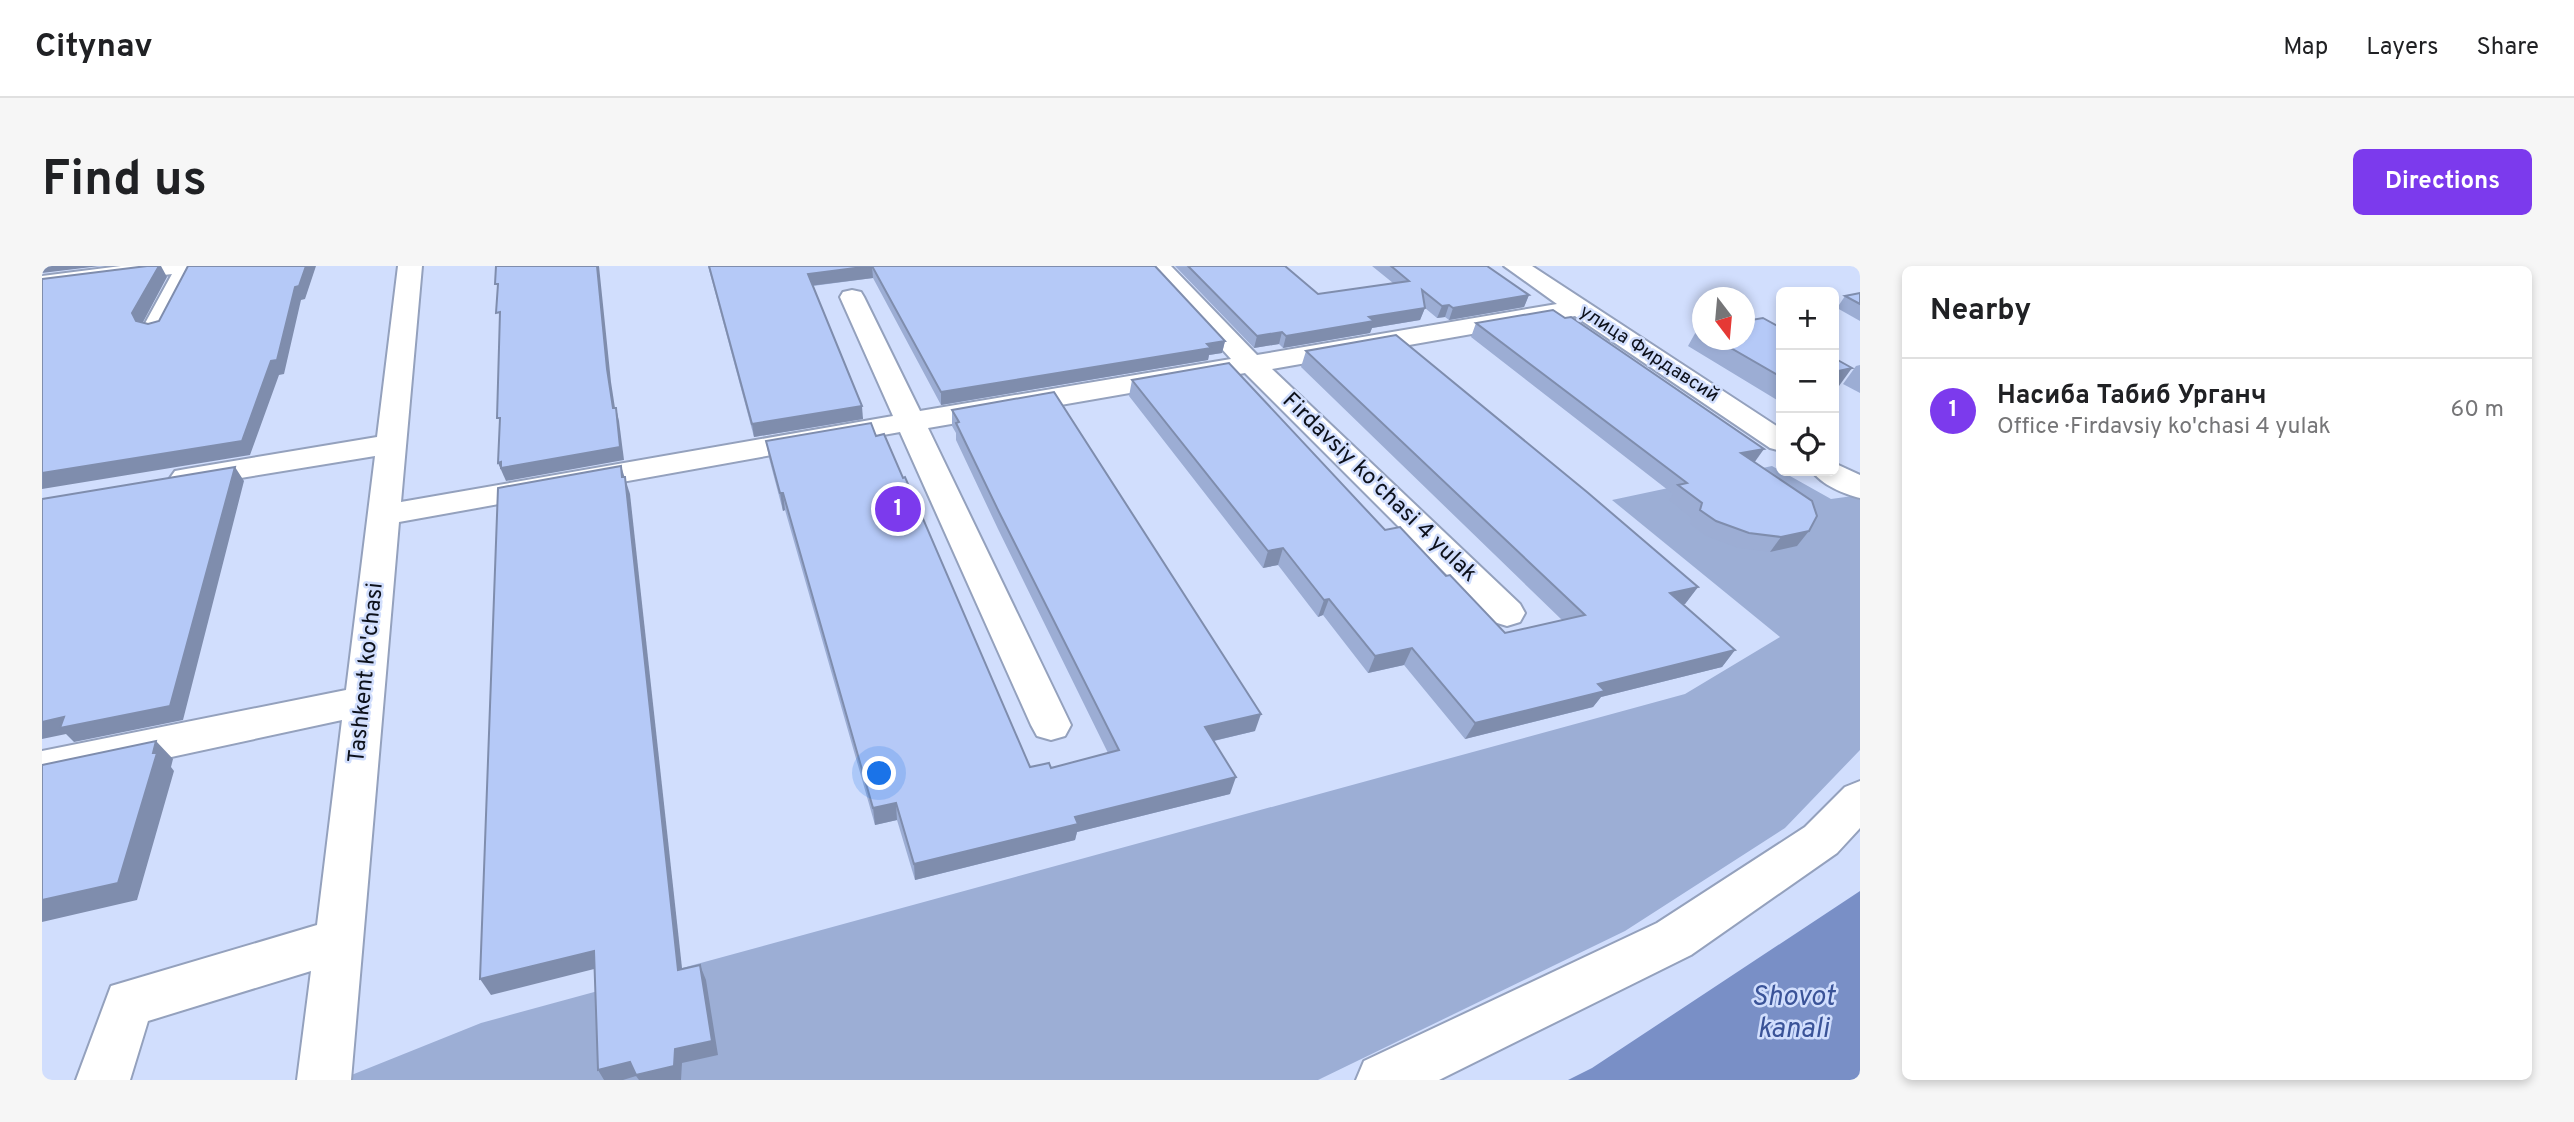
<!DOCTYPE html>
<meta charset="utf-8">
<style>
:root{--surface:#fff;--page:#f6f6f6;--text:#202124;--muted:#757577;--line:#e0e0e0;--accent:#7c3aed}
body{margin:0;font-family:Overpass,sans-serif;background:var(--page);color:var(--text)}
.controls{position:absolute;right:21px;top:21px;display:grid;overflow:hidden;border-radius:10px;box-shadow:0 4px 10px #0003}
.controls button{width:63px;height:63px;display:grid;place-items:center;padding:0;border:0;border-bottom:2px solid var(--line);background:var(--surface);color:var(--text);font:35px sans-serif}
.compass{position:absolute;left:1650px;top:21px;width:63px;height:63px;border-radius:50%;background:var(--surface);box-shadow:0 4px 10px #0003;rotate:164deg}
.you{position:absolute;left:838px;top:508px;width:24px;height:24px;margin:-18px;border:5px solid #fff;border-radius:50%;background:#1a73e8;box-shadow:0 0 0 10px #1a73e833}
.badge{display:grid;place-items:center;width:46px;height:46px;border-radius:50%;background:var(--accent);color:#fff;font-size:23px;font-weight:700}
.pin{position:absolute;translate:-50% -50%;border:4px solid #fff;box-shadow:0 2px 7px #0006}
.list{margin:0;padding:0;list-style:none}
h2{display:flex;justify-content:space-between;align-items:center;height:91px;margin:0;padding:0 28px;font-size:30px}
h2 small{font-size:23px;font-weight:400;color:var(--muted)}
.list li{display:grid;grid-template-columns:46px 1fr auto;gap:21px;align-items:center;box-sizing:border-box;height:105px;padding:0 28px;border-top:2px solid var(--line)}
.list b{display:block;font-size:26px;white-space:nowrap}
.list p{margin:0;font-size:23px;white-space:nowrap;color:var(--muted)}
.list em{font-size:23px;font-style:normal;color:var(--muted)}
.icon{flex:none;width:38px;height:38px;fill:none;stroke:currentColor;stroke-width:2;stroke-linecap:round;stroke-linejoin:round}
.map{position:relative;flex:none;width:1818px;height:814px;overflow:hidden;border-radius:10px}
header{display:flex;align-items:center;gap:42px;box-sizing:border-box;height:98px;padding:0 35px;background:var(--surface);border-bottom:2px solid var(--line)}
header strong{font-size:33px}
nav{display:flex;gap:38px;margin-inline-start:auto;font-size:24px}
.intro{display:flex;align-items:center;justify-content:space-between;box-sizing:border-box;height:168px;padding:0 42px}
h1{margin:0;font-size:49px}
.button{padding:18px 32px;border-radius:10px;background:var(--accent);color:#fff;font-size:24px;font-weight:700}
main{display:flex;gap:42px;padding:0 42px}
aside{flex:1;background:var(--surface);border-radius:10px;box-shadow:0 4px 10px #0003}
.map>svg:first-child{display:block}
</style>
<header>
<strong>Citynav</strong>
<nav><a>Map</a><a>Layers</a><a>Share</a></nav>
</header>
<div class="intro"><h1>Find us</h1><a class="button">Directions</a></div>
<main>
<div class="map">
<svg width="1818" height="814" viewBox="0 0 1818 814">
<rect width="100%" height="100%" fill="#d1defd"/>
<polygon fill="#9caed5" points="1730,200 1789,233 1811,230 1818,234 1818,484 1743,562 1583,665 1276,814 297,814 439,757 1643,428 1738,371 1570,234"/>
<polygon fill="#798fc6" points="1818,625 1818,814 1526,814 1550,802"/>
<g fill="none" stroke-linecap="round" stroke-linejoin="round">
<g stroke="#94a1bd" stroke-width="4">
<g id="minor">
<polygon points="79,0 158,0 123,67 114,69 105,67 101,61 130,8 0,24 0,10"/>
<polygon points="356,0 380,0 359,236 851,150 798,31 801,26 810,24 819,26 822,31 878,145 1189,93 1104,0 1129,0 1215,89 1515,38 1462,0 1490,0 1739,163 1739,185 1728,182 1533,50 1230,103 1478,338 1483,347 1478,356 1465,360 1452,356 1203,107 886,162 1029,459 1023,470 1009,474 995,470 989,459 858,166 357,256 309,814 255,814 269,705 106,755 88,814 34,814 69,720 275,659 300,454 0,519 0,485 304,424 333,190 144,221 133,219 128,212 133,205 144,203 335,171"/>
<path d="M1792 197 1818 209V232C1802 228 1780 219 1770 205H1792Z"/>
<polygon points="1818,515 1818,562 1795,587 1649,689 1397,814 1314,814 1322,795 1615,657 1763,561 1803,521"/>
</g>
</g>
<use href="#minor" fill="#fff" fill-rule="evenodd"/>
</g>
<g fill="#9cadd4">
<polygon points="666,0 1113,0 1183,75 1180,87 1167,89 1166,94 899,139 831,12 771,20 821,153 712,171"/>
<polygon points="1133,0 1243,0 1276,28 1351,17 1330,0 1445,0 1487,29 1482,41 1407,54 1403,51 1395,52 1383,42 1378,54 1330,62 1328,67 1241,82 1237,78 1212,82"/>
<polygon points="1818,27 1818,55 1795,42 1803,30"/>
<polygon points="1434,57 1712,196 1755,280 1728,286 1696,282 1664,270 1648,258 1649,252 1627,234 1631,228 1429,71"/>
<polygon points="1656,62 1661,62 1661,74 1703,74 1739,62 1739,133 1735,134 1646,80"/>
<polygon points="1264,85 1656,321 1643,338 1640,338 1693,384 1680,401 1559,431 1551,441 1423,473 1362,399 1326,407 1281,349 1276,351 1236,299 1221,302 1087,130 1090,114 1343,264 1404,310 1463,367 1520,354 1259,101"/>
<polygon points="1818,99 1818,127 1801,118 1814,100"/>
<polygon points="910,144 1213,465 1172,475 1188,528 1035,566 1033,574 873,614 855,554 833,559 743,244 741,245 727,192 724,175 834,170 861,212 988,501 1009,502 1066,487 956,263 914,174 914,167 910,160"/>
</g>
<g fill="#7f8dad">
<polygon points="0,0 58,0 0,7"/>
<polygon points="117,0 119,0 125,11 99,60 94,55 90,47"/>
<polygon points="264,0 274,0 263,33 259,34 242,108 237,109 208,189 0,223 0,207 229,95 253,21"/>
<polygon points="555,0 557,0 569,116 575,155 571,142 565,103"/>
<polygon points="830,0 831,12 767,20 766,8"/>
<polygon points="1487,29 1482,41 1407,54 1411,42"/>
<polygon points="1407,39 1403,51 1395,52 1400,40"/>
<polygon points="1383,42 1378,54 1330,62 1328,67 1241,82 1244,70 1327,51"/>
<polygon points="1240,66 1237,78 1212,82 1215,70"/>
<polygon points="1183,75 1180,87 1167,89 1166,94 899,139 899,126"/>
<polygon points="1810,102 1797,120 1792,121 1792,106"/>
<polygon points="820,140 821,153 712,171 710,158"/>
<polygon points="574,142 577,155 582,194 464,215 456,197"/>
<polygon points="1722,183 1712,197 1699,187"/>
<polygon points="579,200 588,228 642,720 636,704"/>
<polygon points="193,201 202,215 141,454 32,476 24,468 0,473 0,456"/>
<polygon points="738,227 741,227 743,244 741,245"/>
<polygon points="1767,265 1755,280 1728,286 1739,271"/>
<polygon points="1241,282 1236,299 1221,302 1226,285"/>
<polygon points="1656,321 1643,338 1616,344 1628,327"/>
<polygon points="1287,333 1281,349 1276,351 1282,334"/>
<polygon points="1370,382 1362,399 1326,407 1333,390"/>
<polygon points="1693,384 1680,401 1559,431 1551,441 1423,473 1433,457 1556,418"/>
<polygon points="1219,448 1213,465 1158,478 1163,461"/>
<polygon points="114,475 131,493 129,501 132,505 95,634 0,656 0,634 111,487"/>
<polygon points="1194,511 1188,528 1035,566 1033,574 873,614 872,598 1033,551"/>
<polygon points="854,537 855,554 833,559 831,542"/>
<polygon points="552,685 560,701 449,729 438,713"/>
<polygon points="658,699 664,714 676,789 640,797 639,814 597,814 594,810 581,814 562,814 556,804"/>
</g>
<g fill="#b5c9f7" stroke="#7f8dad" stroke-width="2">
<polygon points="105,0 117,0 90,47 94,55 106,58 117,55 146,0 264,0 257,20 253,21 235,94 229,95 200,175 0,207 0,13"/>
<polygon points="454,0 555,0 565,103 571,142 574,142 578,181 459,202 459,196 456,197 458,152 455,152 458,46 454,47 456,18 453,18"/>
<polygon points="667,0 829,0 766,8 820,140 710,158"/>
<polygon points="830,0 1113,0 1183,75 1165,78 1169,82 899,126"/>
<polygon points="1146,0 1243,0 1276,28 1367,15 1349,0 1445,0 1487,29 1411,42 1407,39 1400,40 1380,24 1383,42 1327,51 1332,55 1244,70 1240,66 1215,70"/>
<polygon points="1818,27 1818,38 1803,30"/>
<polygon points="1511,44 1523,52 1529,51 1722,183 1699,187 1770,235 1775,250 1767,265 1739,271 1707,267 1674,255 1658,244 1660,237 1636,219 1645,217 1434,57"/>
<polygon points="1721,52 1739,62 1739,111 1675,74 1703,74 1703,55"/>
<polygon points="1354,69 1545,226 1656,321 1628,327 1693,384 1556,418 1563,425 1433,457 1370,382 1333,390 1287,333 1282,334 1241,282 1226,285 1090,114 1187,97 1343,264 1358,261 1404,310 1408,309 1463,367 1543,349 1264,85"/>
<polygon points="1792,92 1810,102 1792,106"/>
<polygon points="1012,126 1219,448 1163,461 1194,511 1033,551 1036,558 872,598 854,537 831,542 741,227 738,227 724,175 829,157 834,170 842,168 861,212 863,211 988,501 1007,497 1009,502 1077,484 957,246 914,157 917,156 910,144"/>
<polygon points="579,200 580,211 583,211 636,704 658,699 670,775 633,783 632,800 594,809 588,796 556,804 552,685 438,713 456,222"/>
<polygon points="193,201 128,440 18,462 22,451 0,456 0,233"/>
<polygon points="114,475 111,487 115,487 76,617 0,634 0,499"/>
</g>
<g text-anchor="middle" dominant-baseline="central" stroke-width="5" stroke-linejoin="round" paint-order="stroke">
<g font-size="19" fill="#0d111b" stroke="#d1defd">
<text transform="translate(1607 88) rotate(33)">улица Фирдавсий</text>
</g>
<g font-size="23" fill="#0d111b" stroke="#d1defd">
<text transform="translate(1337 222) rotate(44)">Firdavsiy ko'chasi 4 yulak</text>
<text transform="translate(325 407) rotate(-84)">Tashkent ko'chasi</text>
</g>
<g font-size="28" font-style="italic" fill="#3a5398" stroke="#d1defd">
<text x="1751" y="732">Shovot<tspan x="1751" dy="32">kanali</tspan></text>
</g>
</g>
</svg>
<div class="controls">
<button>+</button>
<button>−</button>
<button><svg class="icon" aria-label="locate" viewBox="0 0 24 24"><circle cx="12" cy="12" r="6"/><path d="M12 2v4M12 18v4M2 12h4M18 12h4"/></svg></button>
</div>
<svg class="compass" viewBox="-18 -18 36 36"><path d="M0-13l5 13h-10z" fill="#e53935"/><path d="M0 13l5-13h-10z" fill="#757577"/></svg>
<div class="you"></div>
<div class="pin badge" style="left:856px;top:243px">1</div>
</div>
<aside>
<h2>Nearby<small></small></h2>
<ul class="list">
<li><span class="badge">1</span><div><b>Насиба Табиб Урганч</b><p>Office · Firdavsiy ko'chasi 4 yulak</p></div><em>60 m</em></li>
</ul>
</aside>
</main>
